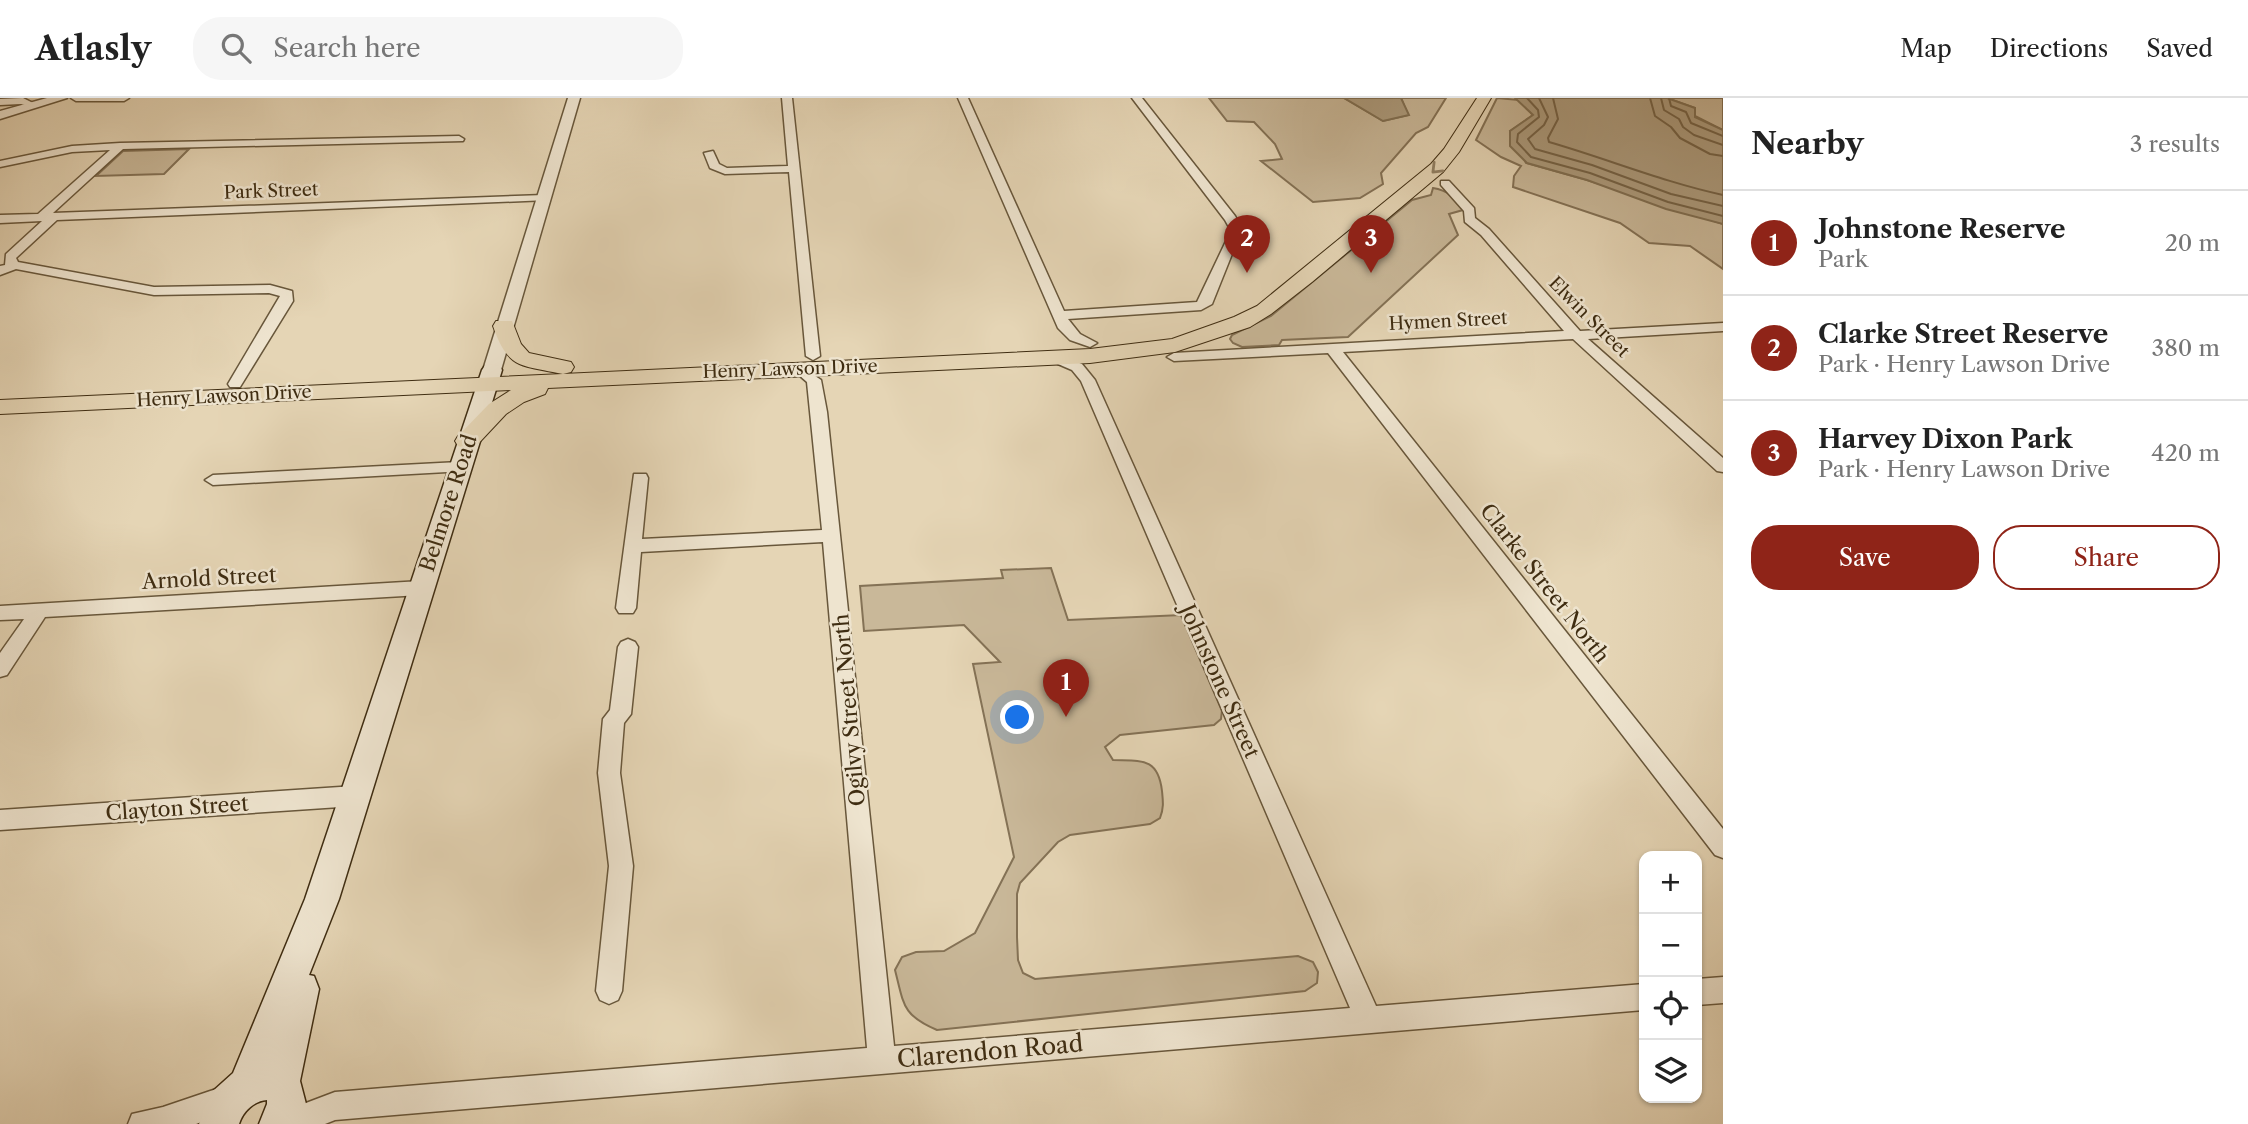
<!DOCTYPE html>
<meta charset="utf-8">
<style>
:root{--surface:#fff;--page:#f6f6f6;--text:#222;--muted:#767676;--line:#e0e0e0;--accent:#8f2418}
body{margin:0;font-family:"Libre Caslon Text",serif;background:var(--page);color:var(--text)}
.controls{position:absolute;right:21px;bottom:21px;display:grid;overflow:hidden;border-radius:14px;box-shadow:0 2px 5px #0004}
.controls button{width:63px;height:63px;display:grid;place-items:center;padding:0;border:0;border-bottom:2px solid var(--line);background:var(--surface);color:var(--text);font:35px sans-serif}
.you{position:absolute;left:1018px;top:620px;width:24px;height:24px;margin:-18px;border:5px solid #fff;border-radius:50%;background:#1a73e8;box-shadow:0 0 0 10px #1a73e833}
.badge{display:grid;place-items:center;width:46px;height:46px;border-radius:50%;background:var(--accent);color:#fff;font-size:23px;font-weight:700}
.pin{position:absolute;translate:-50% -58px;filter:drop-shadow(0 2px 4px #0008)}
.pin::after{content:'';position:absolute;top:37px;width:24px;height:21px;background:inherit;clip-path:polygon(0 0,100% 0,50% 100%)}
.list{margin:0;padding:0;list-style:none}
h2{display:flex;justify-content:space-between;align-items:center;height:91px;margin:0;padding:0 28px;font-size:30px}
h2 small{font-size:23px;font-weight:400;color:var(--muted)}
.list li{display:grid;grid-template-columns:46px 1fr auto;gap:21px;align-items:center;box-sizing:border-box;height:105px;padding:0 28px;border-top:2px solid var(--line)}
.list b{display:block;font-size:26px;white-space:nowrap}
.list p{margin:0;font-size:23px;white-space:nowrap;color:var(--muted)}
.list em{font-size:23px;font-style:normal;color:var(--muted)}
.actions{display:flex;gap:14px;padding:21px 28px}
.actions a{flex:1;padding:16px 0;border:2px solid var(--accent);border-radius:28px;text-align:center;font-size:24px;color:var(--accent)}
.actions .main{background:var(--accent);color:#fff}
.icon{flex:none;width:38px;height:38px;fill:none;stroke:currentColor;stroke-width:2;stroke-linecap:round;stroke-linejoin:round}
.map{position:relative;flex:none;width:1723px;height:1026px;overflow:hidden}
header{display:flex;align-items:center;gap:42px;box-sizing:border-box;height:98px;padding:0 35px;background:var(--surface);border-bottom:2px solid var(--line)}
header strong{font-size:33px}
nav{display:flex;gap:38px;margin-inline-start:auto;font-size:24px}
.search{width:490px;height:63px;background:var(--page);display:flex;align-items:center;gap:18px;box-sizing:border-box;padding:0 24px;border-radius:28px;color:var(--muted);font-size:26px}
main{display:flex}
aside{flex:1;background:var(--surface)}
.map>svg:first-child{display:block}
</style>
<header>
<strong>Atlasly</strong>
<div class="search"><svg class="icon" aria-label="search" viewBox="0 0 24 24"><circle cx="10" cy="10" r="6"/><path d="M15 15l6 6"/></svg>Search here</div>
<nav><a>Map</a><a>Directions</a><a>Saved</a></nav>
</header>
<main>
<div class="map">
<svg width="1723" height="1026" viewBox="0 0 1723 1026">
<rect width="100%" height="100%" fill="#e5d5b5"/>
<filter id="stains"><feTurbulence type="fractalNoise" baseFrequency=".00286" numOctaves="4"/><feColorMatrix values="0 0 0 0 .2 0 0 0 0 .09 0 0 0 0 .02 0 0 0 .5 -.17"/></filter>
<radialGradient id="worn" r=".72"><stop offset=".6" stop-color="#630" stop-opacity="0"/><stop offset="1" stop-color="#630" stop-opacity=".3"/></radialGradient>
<g fill="#c9b899" stroke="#847256" stroke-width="2">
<polygon points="1209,0 1344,0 1383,23 1408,17 1401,0 1446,0 1428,29 1416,35 1381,75 1383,86 1360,100 1313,104 1261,63 1282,61 1275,46 1254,24 1227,23"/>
<polygon points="1497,0 1519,2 1533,17 1510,33 1526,65 1587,82 1723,126 1723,171 1690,148 1649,145 1620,125 1513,89 1514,78 1521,68 1501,59 1476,42"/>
<polygon points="1667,0 1723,0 1723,32 1695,18 1695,10"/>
<polygon points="189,51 164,76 96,78 123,53"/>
<path d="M1433 90C1446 92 1457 100 1463 112L1449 116 1458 137 1348 239 1282 242 1279 247 1242 249 1233 245 1230 241 1232 237 1271 218 1412 102 1431 97Z"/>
<path d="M1051 470 1068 522 1182 517 1222 612 1221 621 1214 627 1120 637 1105 649 1113 662C1141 663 1158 659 1162 693 1163 703 1164 710 1160 720L1150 726 1070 737 1058 744 1020 785 1017 796V839L1018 862 1023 875 1035 881 1298 858 1313 864 1318 874 1317 885 1305 893 937 932C902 917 904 907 895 872L902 859 916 854 944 853 975 835 1014 759 973 566 1000 564 964 527 864 533 860 488 1003 480 1001 472Z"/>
</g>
<g fill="#ad9c7e" stroke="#817053" stroke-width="2">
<polygon points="1344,0 1401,0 1409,17 1383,23"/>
<polygon points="1515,0 1667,0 1695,10 1695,19 1723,32 1723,126 1666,111 1587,82 1527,65 1510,48 1510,33 1533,17"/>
</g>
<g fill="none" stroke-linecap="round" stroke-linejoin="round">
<g stroke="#766448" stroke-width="2">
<polyline points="1527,0 1538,12 1539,19 1518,36 1517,44 1531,59 1590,75 1668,104 1723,118"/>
<polyline points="1539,0 1548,19 1544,27 1528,41 1535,51 1592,67 1671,96 1723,108"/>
<path d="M1553 0 1558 21 1548 40 1549 44C1608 61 1663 84 1723 97"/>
<polyline points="1650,0 1655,18 1671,29 1680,40 1710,56 1723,58"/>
<polyline points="1661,0 1664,12 1679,21 1683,29 1694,37 1723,47"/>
<polyline points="1669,0 1671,8 1686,14 1691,25 1723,38"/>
</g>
<g stroke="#68573b" stroke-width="3">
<g id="minor">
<polygon points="23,0 33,5 33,9 21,6 0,7 0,1"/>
<polygon points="71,0 129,0 124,3 76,3"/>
<polygon points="782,0 792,0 820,258 813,262 806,258 789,74 725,76 710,70 704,55 713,53 719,66 727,70 788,68"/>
<polygon points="958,0 968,0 1064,213 1197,204 1228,139 1230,131 1225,122 1132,0 1142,0 1235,118 1242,131 1212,206 1201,212 1068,221 1080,236 1097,245 1090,249 1070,242 1058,230"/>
<polygon points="459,38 464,41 463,43 123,51 53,115 544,97 550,100 548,102 57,122 16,160 18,164 154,189 270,187 292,193 293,203 240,289 230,289 228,286 280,198 269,195 154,197 16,171 0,177 0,168 5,167 6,156 42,123 0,125 0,117 38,116 110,52 72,54 0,69 0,63 72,48 120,45"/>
<polygon points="1441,83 1449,83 1474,110 1475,120 1489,131 1580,233 1723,225 1723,233 1588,241 1723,360 1723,374 1717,373 1573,241 1343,254 1723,731 1723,760 1715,757 1328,255 1174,263 1167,259 1174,255 1564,233 1481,137 1465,124 1464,113 1441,87"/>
<polygon points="1056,256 1082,266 1095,282 1376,908 1644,886 1644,912 335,1022 325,1026 273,1026 277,1016 335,994 867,950 823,444 641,454 636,510 633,515 619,515 616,510 634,376 646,376 648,380 642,441 822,432 807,284 792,271 799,267 821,282 827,314 894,948 1350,910 1081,283 1072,272 1051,263 1049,260"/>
<polygon points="459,364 467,369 465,373 213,387 205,382 213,377"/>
<polygon points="421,483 428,485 430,490 428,495 421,497 45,519 7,577 0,579 0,555 24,521 0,522 0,508"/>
<polygon points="628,541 635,544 638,549 631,616 624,625 620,675 633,768 622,893 618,902 609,906 600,902 596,893 609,768 598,675 603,621 610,612 618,549 621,544"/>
<polygon points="355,688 363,691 366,698 363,705 355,708 0,732 0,712"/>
<polygon points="1723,879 1723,905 1697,907 1697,881"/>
<polygon points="228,987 238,991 242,1001 238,1011 196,1026 128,1026 132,1016 163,1009"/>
</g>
</g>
<g stroke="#68573b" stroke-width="3">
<g id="tertiary">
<polygon points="47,0 67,0 0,21 0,13"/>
<polygon points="568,0 580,0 501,272 499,276 485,276 483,272"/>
</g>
</g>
<g stroke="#3f2d12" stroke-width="3">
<path id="secondary" d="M492 266 499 268 502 272 339 801 309 877 314 878 319 891 300 983 306 1006 299 1026H259L267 1006V1002C254 1003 243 1013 239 1026H199L213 993 233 975 305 801 482 272 485 268Z"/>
</g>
<g stroke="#3f2d12" stroke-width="2">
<path id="primary" d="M1477 0H1491L1459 54 1443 74 1312 184 1271 216 1250 229 1175 254 1090 265 548 290 545 296 524 304 506 316 476 348 467 351 458 348 455 343 458 338 489 306 511 292 0 316V302L563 276C521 267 508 272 493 228L496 223H512L521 246 529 255 571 264 574 269 571 274 563 276 1090 251 1172 241 1234 219 1257 208 1431 66 1444 51Z"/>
</g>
<use href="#minor" fill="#eee4cf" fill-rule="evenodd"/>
<use href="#tertiary" fill="#eee4cf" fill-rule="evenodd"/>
<use href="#secondary" fill="#eee4cf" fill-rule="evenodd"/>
<use href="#primary" fill="#e5d5b5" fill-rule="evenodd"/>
</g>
<defs><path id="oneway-chevron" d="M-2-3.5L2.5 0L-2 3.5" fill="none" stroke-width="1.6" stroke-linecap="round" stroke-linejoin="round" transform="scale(1.75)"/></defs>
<use stroke="#928164" href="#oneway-chevron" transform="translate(1436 71) rotate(135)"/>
<g text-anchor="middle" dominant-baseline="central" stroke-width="5" stroke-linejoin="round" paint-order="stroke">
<g font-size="18" fill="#3f2d12" stroke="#eee4cf">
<text transform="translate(271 93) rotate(-2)">Park Street</text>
<text transform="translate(1589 219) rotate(45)">Elwin Street</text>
<text transform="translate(1448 223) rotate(-3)">Hymen Street</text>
<text transform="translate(790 271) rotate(-2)">Henry Lawson Drive</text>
<text transform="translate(224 298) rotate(-3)">Henry Lawson Drive</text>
</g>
<g font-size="21" fill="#3f2d12" stroke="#eee4cf">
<text transform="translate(448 405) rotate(-72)">Belmore Road</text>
<text transform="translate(209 480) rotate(-3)">Arnold Street</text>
<text transform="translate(1545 485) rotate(52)">Clarke Street North</text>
<text transform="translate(1220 583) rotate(66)">Johnstone Street</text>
<text transform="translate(849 612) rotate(-95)">Ogilvy Street North</text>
<text transform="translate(177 710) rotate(-4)">Clayton Street</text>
</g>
<g font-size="24" fill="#3f2d12" stroke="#eee4cf">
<text transform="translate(990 953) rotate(-5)">Clarendon Road</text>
</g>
</g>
<rect width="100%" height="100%" filter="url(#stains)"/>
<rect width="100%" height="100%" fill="url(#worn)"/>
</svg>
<div class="controls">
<button>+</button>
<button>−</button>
<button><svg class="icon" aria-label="locate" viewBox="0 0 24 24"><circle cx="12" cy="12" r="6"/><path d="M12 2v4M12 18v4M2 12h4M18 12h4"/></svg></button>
<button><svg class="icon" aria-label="layers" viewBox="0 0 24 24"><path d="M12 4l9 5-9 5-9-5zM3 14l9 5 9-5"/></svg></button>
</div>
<div class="you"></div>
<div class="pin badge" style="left:1066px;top:619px">1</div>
<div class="pin badge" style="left:1247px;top:175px">2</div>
<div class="pin badge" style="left:1371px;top:175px">3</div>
</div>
<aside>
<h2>Nearby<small>3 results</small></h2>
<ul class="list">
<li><span class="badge">1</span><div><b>Johnstone Reserve</b><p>Park</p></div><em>20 m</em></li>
<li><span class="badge">2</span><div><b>Clarke Street Reserve</b><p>Park · Henry Lawson Drive</p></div><em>380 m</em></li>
<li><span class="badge">3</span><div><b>Harvey Dixon Park</b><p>Park · Henry Lawson Drive</p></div><em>420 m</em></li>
</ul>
<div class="actions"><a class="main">Save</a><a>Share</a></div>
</aside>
</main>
